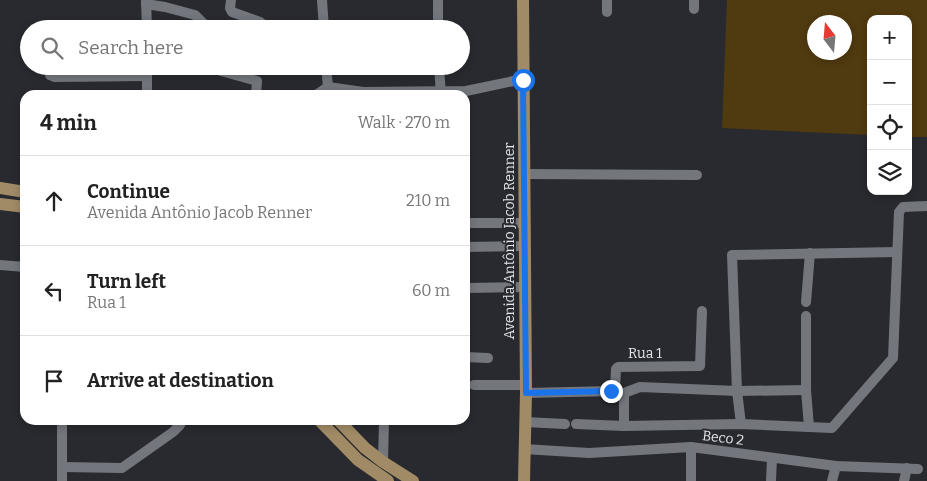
<!DOCTYPE html>
<meta charset="utf-8">
<style>
:root{--surface:#fff;--page:#f6f6f6;--text:#222;--muted:#767676;--line:#e0e0e0}
body{margin:0;font-family:Bitter,serif;background:var(--page);color:var(--text)}
.controls{position:absolute;right:15px;top:15px;display:grid;overflow:hidden;border-radius:10px;box-shadow:0 2px 8px #0003}
.controls button{width:45px;height:45px;display:grid;place-items:center;padding:0;border:0;border-bottom:1px solid var(--line);background:var(--surface);color:var(--text);font:25px sans-serif}
.compass{position:absolute;left:807px;top:15px;width:45px;height:45px;border-radius:50%;background:var(--surface);box-shadow:0 2px 8px #0003;rotate:344deg}
.stop{position:absolute;width:15px;height:15px;margin:-11px;border:4px solid #1a73e8;border-radius:50%;background:#fff}
.stop.end{background:#1a73e8;border-color:#fff;box-shadow:0 1px 5px #0008}
.list{margin:0;padding:0;list-style:none}
h2{display:flex;justify-content:space-between;align-items:center;height:65px;margin:0;padding:0 20px;font-size:21px}
h2 small{font-size:16px;font-weight:400;color:var(--muted)}
.list li{display:grid;grid-template-columns:32px 1fr auto;gap:15px;align-items:center;box-sizing:border-box;height:90px;padding:0 20px;border-top:1px solid var(--line)}
.list b{display:block;font-size:19px;white-space:nowrap}
.list p{margin:0;font-size:16px;white-space:nowrap;color:var(--muted)}
.list em{font-size:16px;font-style:normal;color:var(--muted)}
.icon{flex:none;width:28px;height:28px;fill:none;stroke:currentColor;stroke-width:2;stroke-linecap:round;stroke-linejoin:round}
.map{position:relative;flex:none;width:927px;height:481px;overflow:hidden}
.search{position:absolute;background:var(--surface);box-shadow:0 2px 8px #0003;left:20px;top:20px;width:450px;height:55px;display:flex;align-items:center;gap:12px;box-sizing:border-box;padding:0 18px;border-radius:28px;color:var(--muted);font-size:19px}
.panel{position:absolute;background:var(--surface);box-shadow:0 2px 8px #0003;left:20px;top:90px;width:450px;height:335px;border-radius:15px}
.map>svg:first-child{display:block}
</style>
<div class="map">
<svg width="927" height="481" viewBox="0 0 927 481">
<rect width="100%" height="100%" fill="#282a2f"/>
<path fill="#503a0f" fill-rule="evenodd" d="M727 0H927V137H908V19H871V135L722 128ZM814 22H844V52H814Z"/>
<g fill="none" stroke-linecap="round" stroke-linejoin="round">
<g stroke="#73767c" stroke-width="10">
<polyline points="146,0 147,29"/>
<polyline points="231,0 230,8 232,12 260,22 264,25 264,29"/>
<polyline points="322,0 324,29"/>
<polyline points="694,0 694,9"/>
<polyline points="146,4 165,7 195,15 209,29"/>
<polyline points="607,12 607,0"/>
<polyline points="438,29 438,0"/>
<polyline points="50,66 50,75 55,77 147,76"/>
<polyline points="214,66 221,71 257,81 256,95"/>
<polyline points="326,66 328,87"/>
<polyline points="439,66 441,95"/>
<polyline points="328,87 363,92 466,91 523,79"/>
<polyline points="147,95 147,66"/>
<polyline points="316,95 328,87"/>
<polyline points="524,174 697,175"/>
<polyline points="465,223 524,223"/>
<polyline points="465,247 524,246"/>
<polyline points="0,265 25,267"/>
<polyline points="465,288 524,287"/>
<polyline points="806,302 810,253"/>
<polyline points="806,316 806,390 809,427"/>
<polyline points="465,357 488,358"/>
<polyline points="474,385 525,385"/>
<polyline points="526,393 613,391 615,389 616,369 618,367 700,366 702,311"/>
<polyline points="525,422 565,424"/>
<polyline points="576,424 624,426 741,424 832,428 893,358 899,212 903,207 927,206"/>
<polyline points="741,424 737,391 732,255 897,252"/>
<polyline points="624,426 624,393 640,387 737,391 806,390"/>
<polyline points="691,447 691,481"/>
<polyline points="524,449 589,453 691,447 836,466 918,469"/>
<polyline points="383,462 384,420"/>
<polyline points="62,467 122,468 173,432 180,425 182,420"/>
<polyline points="62,481 62,420"/>
<polyline points="771,481 772,458"/>
<polyline points="832,481 836,466"/>
<polyline points="904,481 907,468"/>
</g>
<g stroke="#a18b66" stroke-width="12">
<polyline points="523,0 526,393 524,481"/>
<polyline points="0,188 25,192"/>
<polyline points="0,204 25,207"/>
<polyline points="319,420 358,460 388,481"/>
<polyline points="338,420 365,448 383,462 413,481"/>
</g>
</g>
<g fill="none" stroke-linecap="round" stroke-linejoin="round">
<polyline stroke="#1a73e8" stroke-width="6" points="523,80 526,393 611,391"/>
</g>
<g text-anchor="middle" dominant-baseline="central" stroke-width="4" stroke-linejoin="round" paint-order="stroke">
<g font-size="14" fill="#e3e4e8" stroke="#282a2f">
<text transform="translate(509 241) rotate(-90)">Avenida Antônio Jacob Renner</text>
<text x="645" y="353">Rua 1</text>
<text transform="translate(723 438) rotate(7)">Beco 2</text>
</g>
</g>
</svg>
<div class="controls">
<button>+</button>
<button>−</button>
<button><svg class="icon" aria-label="locate" viewBox="0 0 24 24"><circle cx="12" cy="12" r="6"/><path d="M12 2v4M12 18v4M2 12h4M18 12h4"/></svg></button>
<button><svg class="icon" aria-label="layers" viewBox="0 0 24 24"><path d="M12 4l9 5-9 5-9-5zM3 14l9 5 9-5"/></svg></button>
</div>
<svg class="compass" viewBox="-18 -18 36 36"><path d="M0-13l5 13h-10z" fill="#e53935"/><path d="M0 13l5-13h-10z" fill="#767676"/></svg>
<div class="stop" style="left:523px;top:80px"></div>
<div class="stop end" style="left:611px;top:391px"></div>
<div class="search"><svg class="icon" aria-label="search" viewBox="0 0 24 24"><circle cx="10" cy="10" r="6"/><path d="M15 15l6 6"/></svg>Search here</div>
<section class="panel">
<h2>4 min<small>Walk · 270 m</small></h2>
<ul class="list">
<li><svg class="icon" aria-label="ahead" viewBox="0 0 24 24"><path d="M12 20V5M6 11l6-6 6 6"/></svg><div><b>Continue</b><p>Avenida Antônio Jacob Renner</p></div><em>210 m</em></li>
<li><svg class="icon" aria-label="left" viewBox="0 0 24 24"><path d="M17 20v-9H6M10 6l-5 5 5 5"/></svg><div><b>Turn left</b><p>Rua 1</p></div><em>60 m</em></li>
<li><svg class="icon" aria-label="arrive" viewBox="0 0 24 24"><path d="M6 21V4h12l-3 4 3 4H6"/></svg><div><b>Arrive at destination</b></div></li>
</ul>
</section>
</div>
